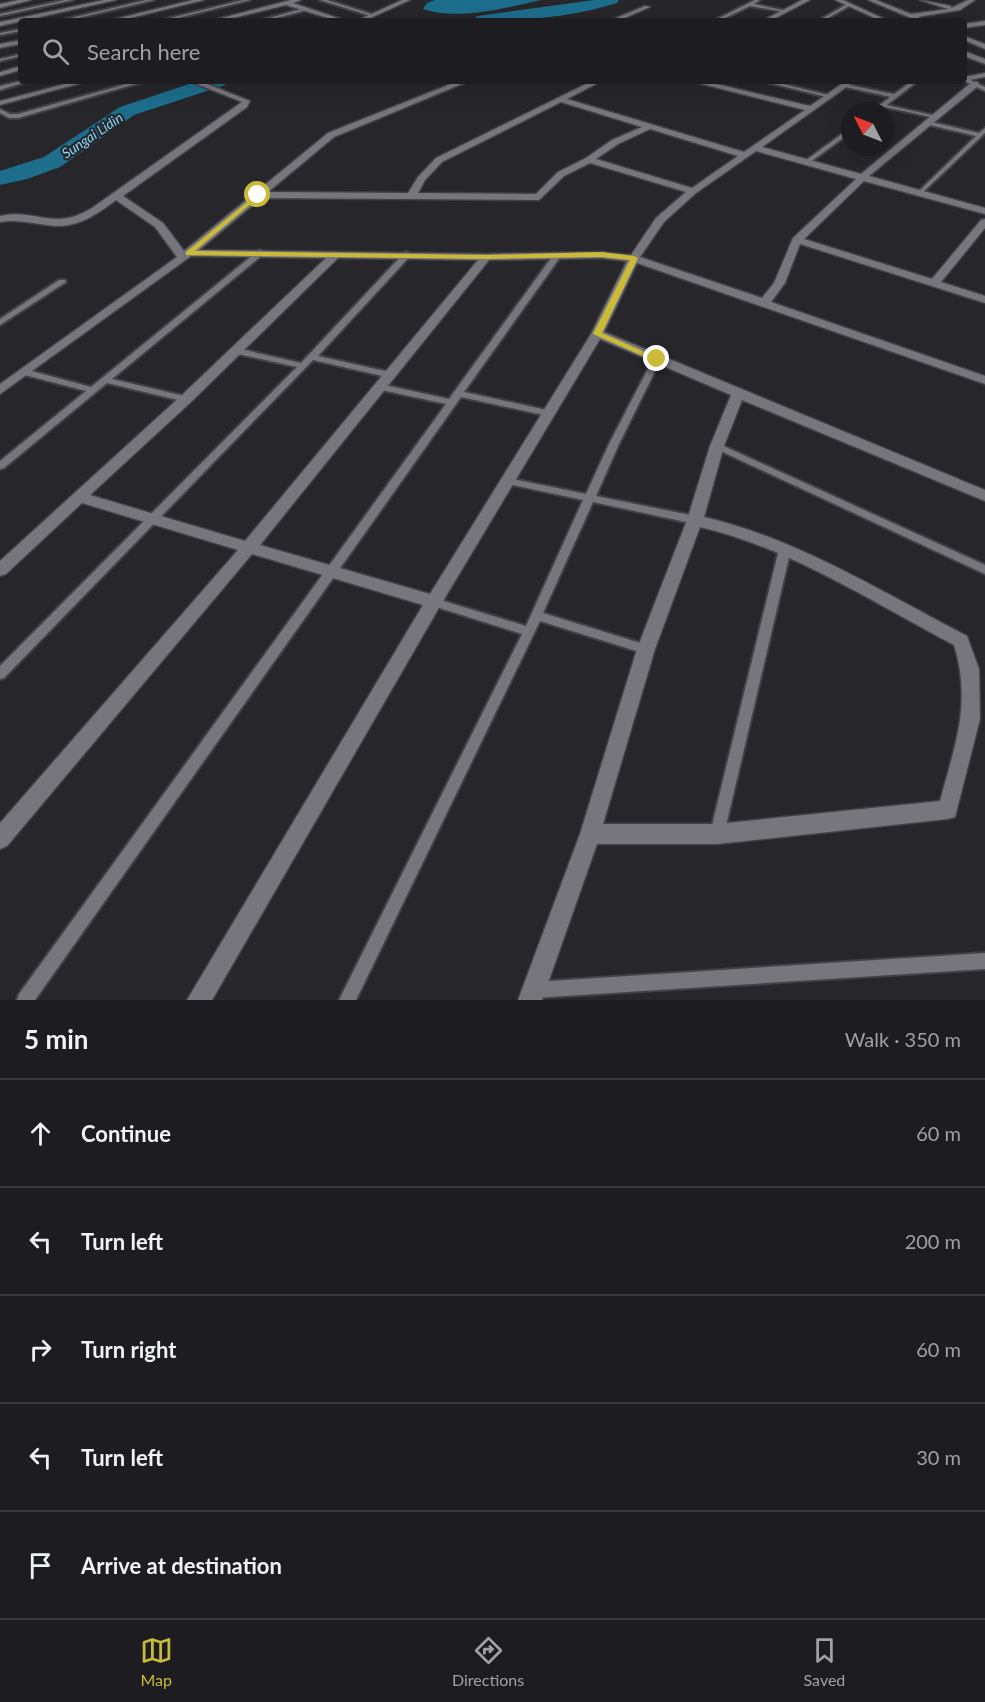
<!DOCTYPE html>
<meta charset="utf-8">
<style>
:root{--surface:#1d1c20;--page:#2a292d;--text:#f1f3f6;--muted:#a0a1a5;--line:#3b3a3e;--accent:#c9ba3a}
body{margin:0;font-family:Lato,sans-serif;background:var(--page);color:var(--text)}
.compass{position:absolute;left:841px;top:102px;width:54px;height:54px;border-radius:50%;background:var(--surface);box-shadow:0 6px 24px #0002;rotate:312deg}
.stop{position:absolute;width:18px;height:18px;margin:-14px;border:4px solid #c9ba3a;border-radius:50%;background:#fff}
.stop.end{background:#c9ba3a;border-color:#fff;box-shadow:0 2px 6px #0008}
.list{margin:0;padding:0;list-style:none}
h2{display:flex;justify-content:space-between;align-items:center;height:78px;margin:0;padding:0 24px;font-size:26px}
h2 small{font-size:20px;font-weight:400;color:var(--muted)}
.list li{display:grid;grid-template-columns:39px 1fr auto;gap:18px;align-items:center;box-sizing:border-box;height:108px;padding:0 24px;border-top:2px solid var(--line)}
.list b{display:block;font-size:22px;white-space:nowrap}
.list em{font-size:20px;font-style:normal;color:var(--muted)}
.icon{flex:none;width:33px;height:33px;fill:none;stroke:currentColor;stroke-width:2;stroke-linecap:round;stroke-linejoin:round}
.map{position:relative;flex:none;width:985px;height:1000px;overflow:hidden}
.search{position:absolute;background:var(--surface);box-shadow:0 6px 24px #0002;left:18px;right:18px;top:18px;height:66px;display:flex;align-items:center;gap:15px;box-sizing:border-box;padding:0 21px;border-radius:6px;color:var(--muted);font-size:22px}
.sheet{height:618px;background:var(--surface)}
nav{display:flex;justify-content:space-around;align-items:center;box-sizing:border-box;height:84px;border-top:2px solid var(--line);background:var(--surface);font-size:16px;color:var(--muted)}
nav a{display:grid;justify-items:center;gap:3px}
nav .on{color:var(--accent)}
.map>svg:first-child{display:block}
</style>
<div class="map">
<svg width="985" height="1000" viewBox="0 0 985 1000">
<rect width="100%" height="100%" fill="#27262b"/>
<path fill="#1d6e8d" d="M435 0H541C505 8 458 21 423 9L427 3Z"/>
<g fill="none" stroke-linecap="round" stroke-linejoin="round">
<g fill="#1d6e8d" fill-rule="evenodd">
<path d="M594 0H619L617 3C569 18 519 21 470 21L478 16Z"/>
<polygon points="198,81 228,81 225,85 134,115 60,167 27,179 0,185 0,171 44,157 120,107"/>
</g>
<g stroke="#424146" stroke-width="4">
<g id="service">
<polygon points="65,0 73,0 0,16 0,14"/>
<polygon points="146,0 154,0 66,21 58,21"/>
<polygon points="243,0 250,0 166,21 158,21"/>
<polygon points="320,0 327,0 375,15 371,16"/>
<polygon points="755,0 760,0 754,4 787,11 785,12 750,6 719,21 713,21"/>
<polygon points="847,4 851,5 823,21 818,21"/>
<polygon points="305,8 307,10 265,21 258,21"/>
<polygon points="21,29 21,31 0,35 0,33"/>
<polygon points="21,54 21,56 0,61 0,59"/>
<polygon points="964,77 985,87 985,91 964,81"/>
<polygon points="21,81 29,81 0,90 0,86"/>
<polygon points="137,81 146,81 18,118 9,118 0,113 0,109 10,114 18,114"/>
<polygon points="761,81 771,81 833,96 830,98"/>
<polygon points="912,81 918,81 887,105 936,116 936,118 884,107 879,111 872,111 890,97 841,86 844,84 894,94"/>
<polygon points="927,121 979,133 985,128 985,133 920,195 918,194 918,192 976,136 925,124 925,122"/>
<polygon points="850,128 850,133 809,163 805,163 805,161"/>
<polygon points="259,250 266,252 112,379 189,397 191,399 189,401 186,402 107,383 4,468 0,469 0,461 86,391 21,374 21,370 24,369 91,387"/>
<polygon points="405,252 412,254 318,356 394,373 394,377 391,378 313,360 4,678 0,679 0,666 297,367 233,353 233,349 236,348 301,363"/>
<polygon points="554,254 561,256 464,392 551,411 553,413 551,415 548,416 461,397 35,1000 17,1000 19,994 446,404 377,389 375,387 377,385 380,384 449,399"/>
<polygon points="59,280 65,280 66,282 0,325 0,319"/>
<polygon points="657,356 661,359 619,444 596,496 695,516 700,520 695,524 593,502 543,613 650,646 652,649 650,652 646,654 540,621 356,1000 339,1000 522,634 430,605 428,602 430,599 434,598 526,626 583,500 508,484 503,481 508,478 586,494 609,444 653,359"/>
<polygon points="717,443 985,565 985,574 714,448 712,446 714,444"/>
<polygon points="785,545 789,546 791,549 724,834 722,839 717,841 712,839 710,834 779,549 781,546"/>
<polygon points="985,953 985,969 534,998 528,996 526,990 528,984 534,982"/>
</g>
</g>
<g stroke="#424146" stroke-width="3">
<g id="minor">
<polygon points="19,0 31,0 0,8 0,4"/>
<polygon points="104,0 116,0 0,26 0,22"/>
<polygon points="193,0 204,0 118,21 107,21"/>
<polygon points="291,0 301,0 293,3 347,21 337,21 286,5 221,21 210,21"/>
<polygon points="402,0 410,0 364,21 356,21"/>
<polygon points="802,0 810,0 770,21 762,21"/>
<polygon points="835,0 843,0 889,21 881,21"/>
<polygon points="868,0 876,0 911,14 948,9 920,0 951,6 951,8 968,0 975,0 960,10 918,17 921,19 918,21"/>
<polygon points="645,6 650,7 618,21 609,21"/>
<polygon points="985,21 985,25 964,28 964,24"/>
<polygon points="964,36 985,44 985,49 964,40"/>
<polygon points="21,40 21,44 0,48 0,44"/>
<polygon points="964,51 985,59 985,64 964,56"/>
<polygon points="21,66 21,70 0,76 0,72"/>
<polygon points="985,73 985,77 964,81 963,81 964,77"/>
<polygon points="76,81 89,81 0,105 0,101"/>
<path d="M189 81H200L250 101 247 107 123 196 163 223 184 251 328 133 458 81H469L334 137 268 192 408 193 418 177 436 158 592 81H602L567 99 744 152 805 110 690 81H704L810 106 846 81H855L762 147 861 174 972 82H978V86L869 176 985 208V214L864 181 804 239 932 279 981 220 985 219V228L941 282 985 296V303L800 244 785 283 771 302 985 376V384L637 263 604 332 985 490V501L742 400 724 446 704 517C798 539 882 592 967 636L979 669 980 719 955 817 948 819 717 844H597L542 1000H518L580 834 637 649 687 520 710 446 731 395 600 339 440 606 212 1000H187L423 605 252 554 7 846 0 849V823L238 550 82 503 6 574 0 576V561L181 396 326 258 191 256 0 394V384L177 257 155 227 116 200C95 216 74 230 47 225 31 223 16 219 0 222V216C37 208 53 232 92 208L242 102ZM561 102 642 127 612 140 586 158 558 172 536 194 418 193 425 180 442 162ZM650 129 738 156 692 188 596 159 618 144ZM756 151 856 179 793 238 774 283 762 298 640 257 664 222 696 193ZM590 163 686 192 656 218 631 255 601 252 486 254 199 250 261 198 539 200 564 176ZM338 258 478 260 245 541 90 495 191 402ZM601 258 627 261 591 334 430 594 260 545 489 260ZM700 527C790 548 872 602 954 645 972 703 955 745 940 801L717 824H603L655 649Z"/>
</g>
</g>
<use href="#service" fill="#77767d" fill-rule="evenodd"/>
<use href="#minor" fill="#77767d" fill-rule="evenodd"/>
</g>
<polygon fill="#c9ba3a" points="258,193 260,196 195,251 486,255 601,252 634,256 638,258 602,333 661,359 654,361 593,334 630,260 601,257 486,259 186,255 186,252"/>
<g text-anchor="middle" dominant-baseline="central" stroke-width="4.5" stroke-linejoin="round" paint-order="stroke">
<g font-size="14" font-style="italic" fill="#85d6fb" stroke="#27262b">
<text transform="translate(92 135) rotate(-34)">Sungai Lidin</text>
</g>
</g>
</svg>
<svg class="compass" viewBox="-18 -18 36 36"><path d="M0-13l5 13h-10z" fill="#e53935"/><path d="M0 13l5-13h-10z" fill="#a0a1a5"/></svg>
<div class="stop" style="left:258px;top:195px"></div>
<div class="stop end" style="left:657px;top:359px"></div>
<div class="search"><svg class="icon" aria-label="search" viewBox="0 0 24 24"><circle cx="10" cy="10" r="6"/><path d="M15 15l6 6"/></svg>Search here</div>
</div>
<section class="sheet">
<h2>5 min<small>Walk · 350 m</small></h2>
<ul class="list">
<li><svg class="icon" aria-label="ahead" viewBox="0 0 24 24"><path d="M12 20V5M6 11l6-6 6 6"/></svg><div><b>Continue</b></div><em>60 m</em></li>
<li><svg class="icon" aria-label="left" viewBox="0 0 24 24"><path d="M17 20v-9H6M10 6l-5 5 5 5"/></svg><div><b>Turn left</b></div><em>200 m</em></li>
<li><svg class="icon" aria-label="right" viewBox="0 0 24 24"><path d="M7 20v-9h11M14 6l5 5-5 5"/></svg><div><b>Turn right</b></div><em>60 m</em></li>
<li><svg class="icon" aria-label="left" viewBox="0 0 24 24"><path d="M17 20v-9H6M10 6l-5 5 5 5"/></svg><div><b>Turn left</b></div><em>30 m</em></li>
<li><svg class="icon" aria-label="arrive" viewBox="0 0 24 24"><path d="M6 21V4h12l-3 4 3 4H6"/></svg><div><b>Arrive at destination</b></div></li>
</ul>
</section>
<nav>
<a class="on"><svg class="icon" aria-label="map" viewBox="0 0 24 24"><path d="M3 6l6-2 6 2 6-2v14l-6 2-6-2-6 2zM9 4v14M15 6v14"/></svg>Map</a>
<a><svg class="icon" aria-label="directions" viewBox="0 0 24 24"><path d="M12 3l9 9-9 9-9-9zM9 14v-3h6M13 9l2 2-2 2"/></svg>Directions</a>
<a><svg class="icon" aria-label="saved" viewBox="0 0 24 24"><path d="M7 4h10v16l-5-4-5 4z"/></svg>Saved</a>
</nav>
